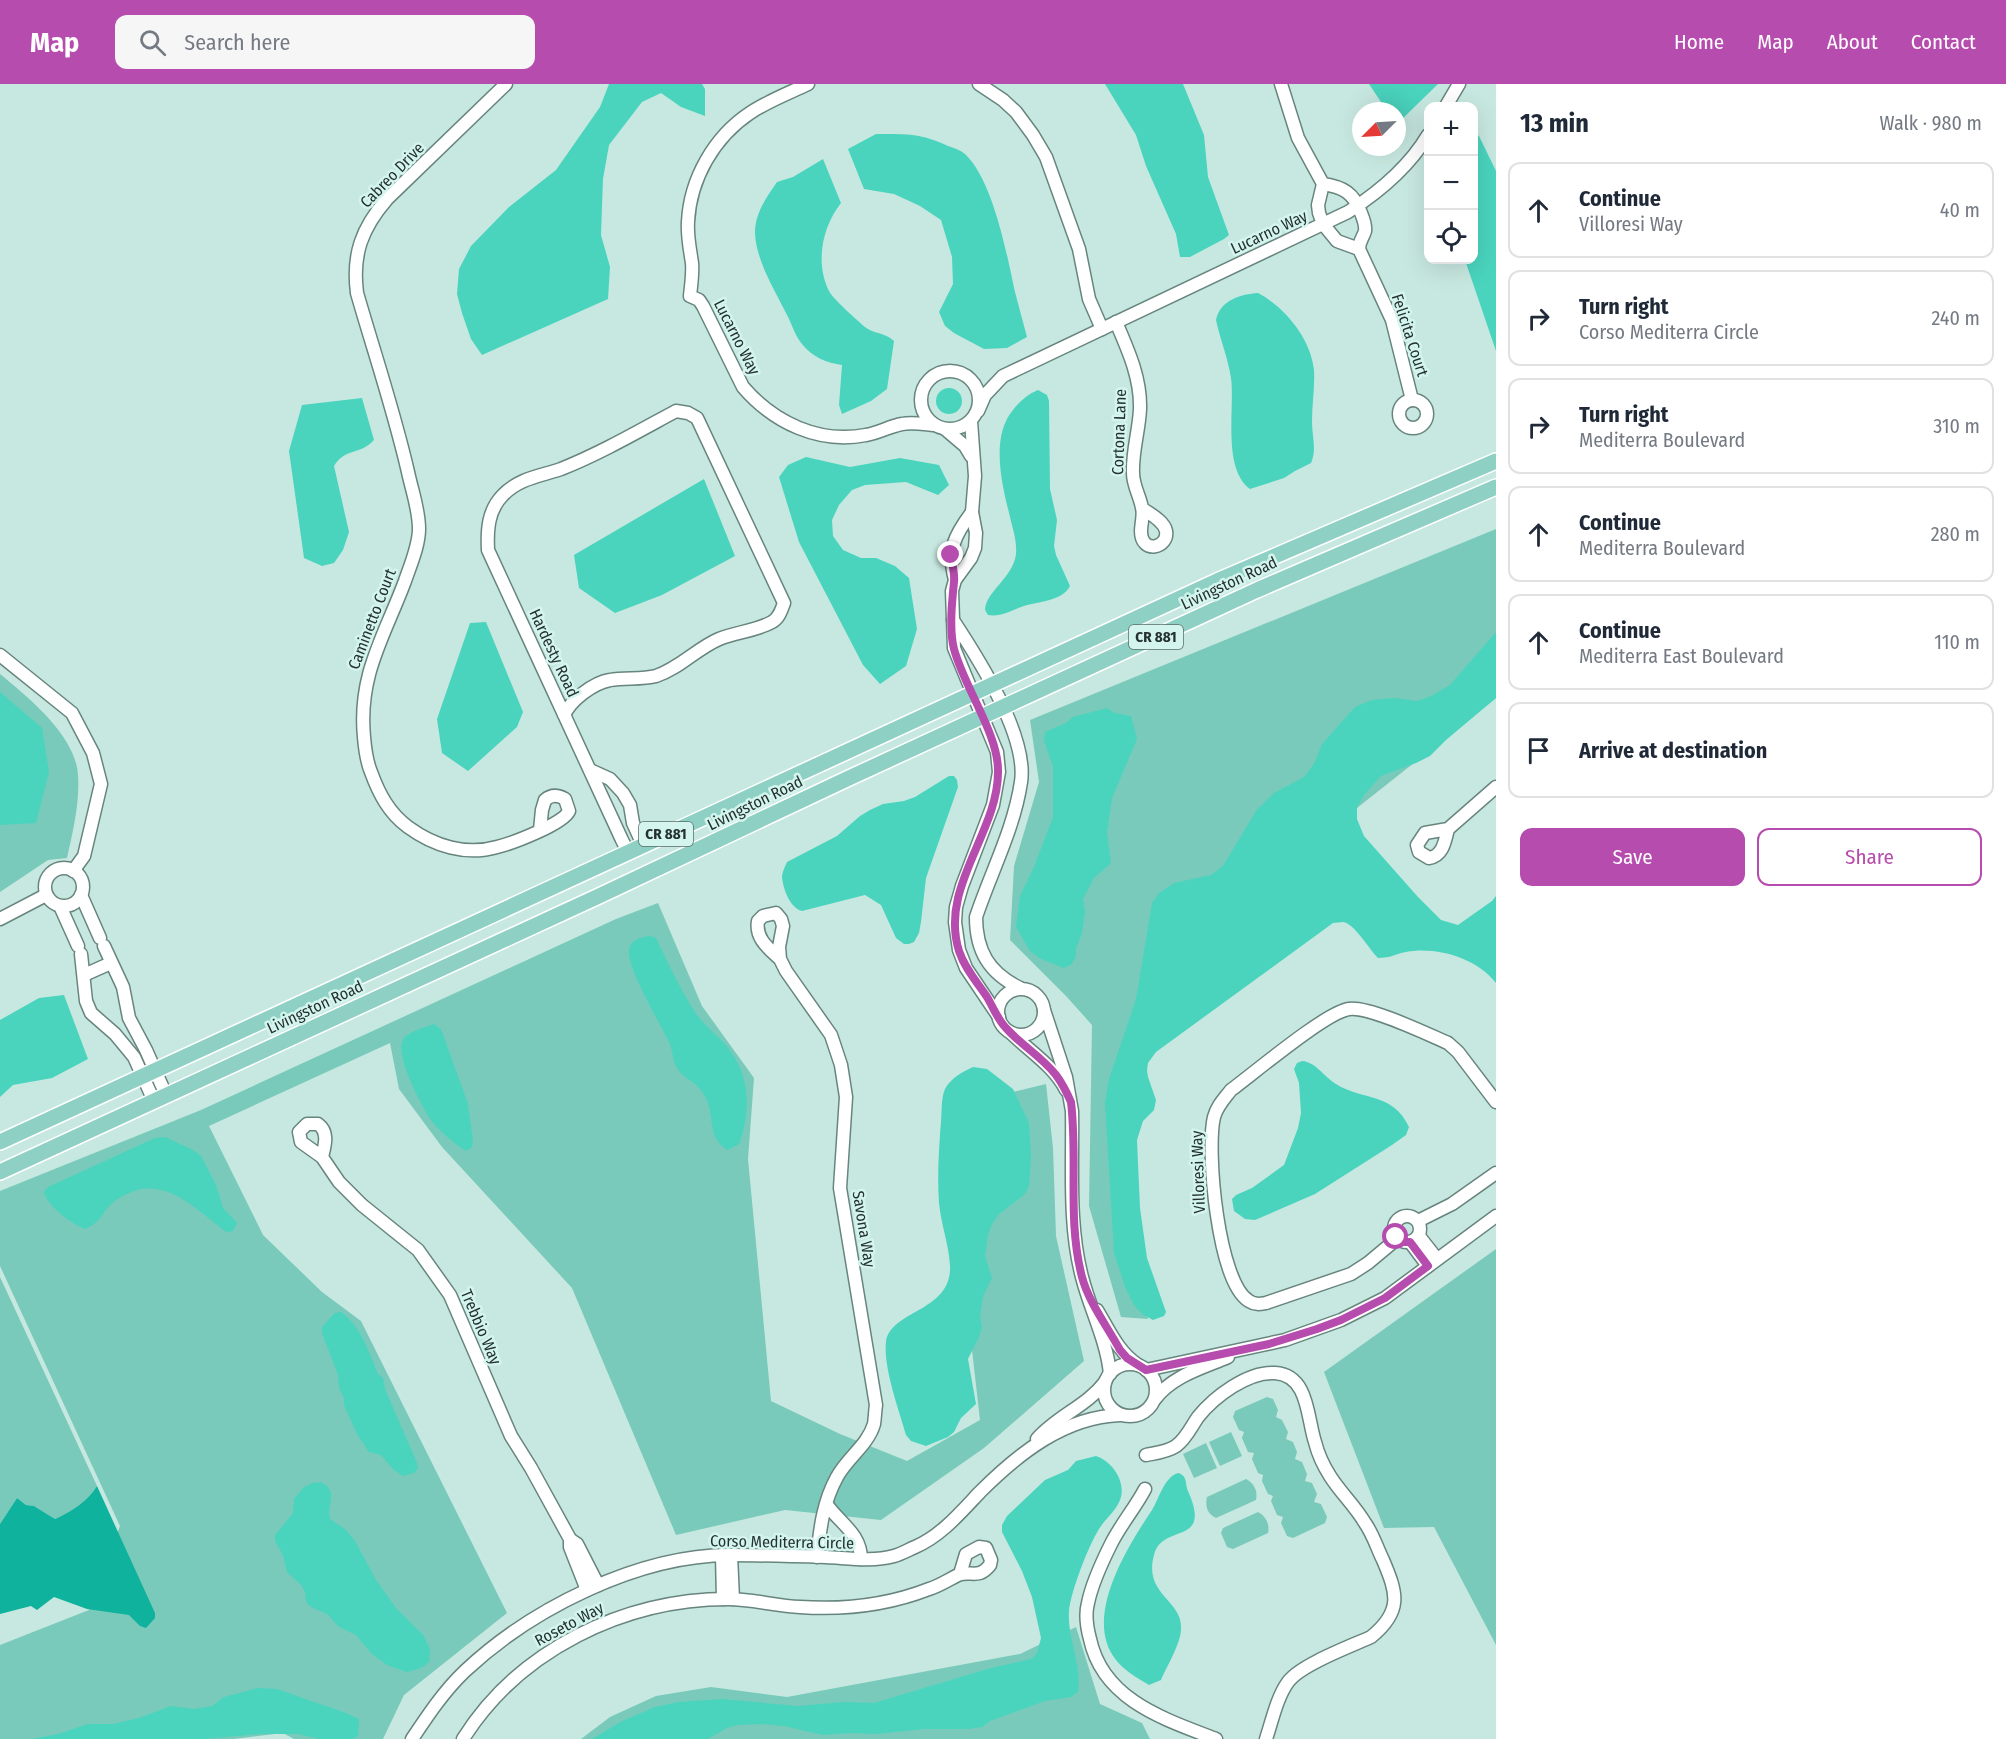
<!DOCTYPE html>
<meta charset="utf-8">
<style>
:root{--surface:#fff;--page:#f6f6f7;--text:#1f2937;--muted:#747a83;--line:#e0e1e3;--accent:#b64cae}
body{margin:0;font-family:"Fira Sans Condensed",sans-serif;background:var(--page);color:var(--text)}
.controls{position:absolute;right:18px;top:18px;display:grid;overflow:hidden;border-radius:12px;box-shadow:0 6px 24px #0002}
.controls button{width:54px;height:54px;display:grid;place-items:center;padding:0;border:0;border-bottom:2px solid var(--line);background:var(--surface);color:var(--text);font:30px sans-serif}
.compass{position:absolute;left:1352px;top:18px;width:54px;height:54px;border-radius:50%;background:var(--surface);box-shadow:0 6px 24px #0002;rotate:246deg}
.stop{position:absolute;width:18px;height:18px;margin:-14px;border:4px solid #b64cae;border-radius:50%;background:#fff}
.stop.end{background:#b64cae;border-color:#fff;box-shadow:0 2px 6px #0008}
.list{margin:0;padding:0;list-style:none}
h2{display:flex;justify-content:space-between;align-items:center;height:78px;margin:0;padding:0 24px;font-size:26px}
h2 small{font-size:20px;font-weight:400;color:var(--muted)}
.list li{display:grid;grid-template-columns:39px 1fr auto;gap:18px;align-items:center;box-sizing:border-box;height:96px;margin:0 12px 12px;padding:0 12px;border:2px solid var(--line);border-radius:12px}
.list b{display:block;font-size:22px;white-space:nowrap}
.list p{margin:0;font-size:20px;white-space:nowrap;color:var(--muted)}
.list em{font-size:20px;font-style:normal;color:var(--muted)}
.actions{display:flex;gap:12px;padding:18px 24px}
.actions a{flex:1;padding:14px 0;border:2px solid var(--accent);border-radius:12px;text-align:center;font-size:21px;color:var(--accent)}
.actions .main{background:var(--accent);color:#fff}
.icon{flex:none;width:33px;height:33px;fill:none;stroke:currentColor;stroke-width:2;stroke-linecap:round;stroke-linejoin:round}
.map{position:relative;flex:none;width:1496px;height:1655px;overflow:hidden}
header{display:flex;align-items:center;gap:36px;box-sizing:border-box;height:84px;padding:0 30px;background:var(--accent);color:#fff}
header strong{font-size:28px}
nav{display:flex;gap:33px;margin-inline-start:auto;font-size:21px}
.search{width:420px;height:54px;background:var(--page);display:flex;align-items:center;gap:15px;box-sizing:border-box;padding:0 21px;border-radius:12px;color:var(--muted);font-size:22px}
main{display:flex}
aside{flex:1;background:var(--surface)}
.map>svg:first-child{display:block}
</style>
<header>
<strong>Map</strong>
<div class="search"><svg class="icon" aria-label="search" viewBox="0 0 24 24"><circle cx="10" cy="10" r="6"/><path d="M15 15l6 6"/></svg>Search here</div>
<nav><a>Home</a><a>Map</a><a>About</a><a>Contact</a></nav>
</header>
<main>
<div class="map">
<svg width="1496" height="1655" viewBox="0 0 1496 1655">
<rect width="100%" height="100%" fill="#c7e8e0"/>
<g fill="#79caba">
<polygon points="1496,445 1496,614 1357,724 1196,895 1130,1001 1125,1116 1148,1235 1121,1233 1089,1122 1092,941 1066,912 1010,856 1014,782 1039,698 1030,636"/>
<path d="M0 590C28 613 76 652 78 691 80 718 73 747 67 774L48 776 0 808Z"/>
<polygon points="658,819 702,922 754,994 748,1075 771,1317 840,1350 907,1377 980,1336 972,1266 993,1013 1046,1000 1053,1064 1056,1152 1084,1277 984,1364 881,1436 785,1426 676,1451 572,1204 442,1063 399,1005 390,959 209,1042 263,1151 322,1208 361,1237 507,1529 404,1611 383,1655 294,1655 283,1649 234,1655 0,1655 0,1561 89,1526 120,1442 0,1182 0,1107 201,1026 616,835"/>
<polygon points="1496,1165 1496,1561 1434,1443 1384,1444 1324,1288"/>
<path d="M0 1193 97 1402C87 1418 72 1427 55 1435L34 1422 26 1421 17 1414 0 1440Z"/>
<polygon points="1267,1313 1273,1315 1278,1326 1276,1333 1282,1336 1288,1348 1286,1355 1293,1358 1297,1368 1295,1375 1302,1378 1307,1390 1305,1397 1312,1399 1317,1410 1314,1418 1321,1420 1327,1433 1325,1439 1293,1454 1287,1452 1281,1439 1283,1433 1277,1431 1271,1417 1273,1412 1268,1410 1262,1397 1263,1391 1258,1389 1252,1375 1254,1369 1248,1368 1242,1354 1244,1348 1239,1346 1233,1333 1235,1327"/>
<polygon points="1231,1348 1242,1372 1220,1382 1209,1358"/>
<polygon points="1206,1359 1217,1384 1194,1394 1183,1370"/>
<path d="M1246 1395C1254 1399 1258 1407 1256 1416L1216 1434C1207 1430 1205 1422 1207 1413Z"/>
<path d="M1258 1428C1266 1432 1270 1441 1268 1449L1233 1465 1227 1463 1221 1449 1223 1444Z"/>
<polygon points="1076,1543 1100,1620 1142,1639 1150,1655 581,1655 610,1633 656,1612 711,1603 787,1613 1020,1570"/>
</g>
<path fill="#0fb29d" d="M97 1402 155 1529V1534L146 1544 140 1542 129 1531 87 1525 54 1513 37 1526 31 1522 0 1530V1440L17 1414 26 1421 34 1422 55 1435C72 1427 87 1418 97 1402Z"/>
<g fill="#4ad4be">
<polygon points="609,0 702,0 705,5 705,32 681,23 661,9 642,18 609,61 603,95 601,151 610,183 608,215 482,271 471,255 462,229 457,210 459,185 471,162 509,123 556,86 600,23"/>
<polygon points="1105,0 1183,0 1204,51 1208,93 1229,151 1224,155 1190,173 1180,173 1176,150 1146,82 1136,51"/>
<polygon points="1369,0 1438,0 1397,40 1397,27 1387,27"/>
<polygon points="1474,49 1479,52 1496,87 1496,267 1465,176 1474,176"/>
<path d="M876 50C906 50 921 49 948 62 954 64 960 66 965 70 993 96 1007 171 1015 208 1019 223 1023 238 1027 253L1007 264 984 265 954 249 945 242 939 228 953 200 952 173 941 136 920 122 894 110 864 105 848 65Z"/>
<path d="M823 75 841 119C822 143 815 179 829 207 832 214 858 237 865 243 874 250 884 248 894 257L887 305 871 317 842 330 839 321 842 281C827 279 812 273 802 260 795 252 792 240 787 231 775 206 756 177 755 149 755 129 766 114 777 98L793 93Z"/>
<path d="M1258 209C1285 223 1311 255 1314 286 1315 303 1312 320 1312 338 1312 352 1317 366 1311 379L1295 387 1284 394 1250 405C1222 384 1235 325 1231 294 1228 274 1220 255 1216 236 1220 216 1241 210 1258 209Z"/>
<circle cx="949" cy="317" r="13"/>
<path d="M1038 306 1047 311 1049 317 1050 405 1057 436 1054 462 1056 471 1070 502C1062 518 1037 517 1021 523 1010 527 1001 533 988 531L985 526C986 507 1013 494 1016 470 1017 457 1013 446 1010 433 1002 401 990 353 1013 326 1020 317 1028 310 1038 306Z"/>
<path d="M362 314 374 356C359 372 346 363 334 382L349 448 343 466 334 479 322 482 304 474 289 367 302 321Z"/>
<polygon points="806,373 850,383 900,374 939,381 949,401 938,411 906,398 865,401 852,406 839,421 832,436 833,452 843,466 861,474 876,474 895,482 909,494 917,545 906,582 880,600 863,581 799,458 779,393 788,381"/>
<polygon points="704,395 735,472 662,511 615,529 579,504 574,471"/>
<polygon points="486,538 523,628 517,643 468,687 442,669 437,635 470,539"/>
<path d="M1496 548V614L1446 656 1430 672 1416 679 1381 692 1364 711 1357 724V735L1364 752 1418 813 1441 836 1458 841 1492 817 1496 812V899C1477 874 1436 862 1406 868 1395 870 1391 874 1378 874 1369 865 1354 839 1343 838 1340 838 1336 839 1333 839L1156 968 1148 979 1147 986 1148 993 1156 1016 1154 1026 1143 1037 1137 1056 1140 1124 1147 1174 1166 1228 1164 1232 1153 1236 1142 1230 1134 1221 1125 1203 1114 1169 1105 1019 1109 995 1136 915 1152 819 1159 809 1174 799 1211 791 1223 782 1256 727 1274 709 1304 693 1315 678 1322 660 1355 623 1372 616 1394 614 1418 617 1433 611 1450 601Z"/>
<polygon points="0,608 42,644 49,688 36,739 0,741"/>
<polygon points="1107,624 1115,629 1131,632 1137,655 1112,714 1107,749 1111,779 1094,794 1083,815 1085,828 1082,849 1076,865 1076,872 1072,880 1064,884 1041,875 1030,867 1016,843 1020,812 1034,783 1053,733 1053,683 1044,656 1045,648 1066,639 1073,633"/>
<path d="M949 692H954L957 696 958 703 926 794 921 838 919 849 914 858 909 860H904L896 854 881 821 865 811 802 827C790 824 783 805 782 793 782 788 785 783 787 778L837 752 860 732 870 726 883 720 904 717 915 713Z"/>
<path d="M650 852 656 854C669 881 681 907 697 931 707 945 722 954 731 968 751 996 750 1030 739 1060L727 1066C703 1049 719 1028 700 1005 694 997 682 993 677 984 672 976 673 966 669 958 661 941 626 883 629 866 630 856 642 853 650 852Z"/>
<polygon points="64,911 88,975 52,994 13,1001 0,1013 0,936 39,914"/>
<path d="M434 940 441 945 468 1020 473 1057 472 1063 466 1067C455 1060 443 1050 434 1040 424 1027 392 968 404 954 411 947 425 943 434 940Z"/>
<path d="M1302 977C1316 978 1324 993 1336 1000 1363 1017 1393 1008 1409 1043L1406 1051 1392 1061 1315 1110 1255 1136 1245 1135 1234 1127 1232 1115 1236 1111 1252 1104 1284 1081 1298 1044 1301 1029 1299 999 1294 985 1297 979Z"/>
<path d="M973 983 987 985 1013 1005 1029 1039 1031 1070 1029 1102 1025 1110 999 1130 992 1140 988 1151 985 1172 992 1194 983 1212 980 1232 982 1244 979 1253 968 1275 976 1320 961 1334 954 1348 948 1353 926 1362 911 1357 906 1351C899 1326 883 1283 886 1258 890 1226 952 1228 950 1182 949 1161 941 1140 939 1119 937 1092 939 1064 941 1037 942 1027 941 1014 945 1005 951 994 962 988 973 983Z"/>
<path d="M165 1053 193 1066 201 1072 216 1101 223 1124 237 1139 233 1147 226 1148C197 1126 165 1091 127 1110 123 1112 118 1114 115 1117 101 1127 104 1137 85 1145 72 1140 47 1122 44 1108L48 1103 155 1054Z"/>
<path d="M341 1228C361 1242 369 1268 378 1290L383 1294 385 1305 417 1379 418 1384 414 1389 403 1392 393 1385 381 1371 369 1368 357 1350 344 1321V1314L339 1304 338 1291 322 1249V1243L335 1229Z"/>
<path d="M1096 1372C1112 1377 1127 1398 1120 1416 1116 1427 1105 1435 1099 1445 1088 1463 1071 1507 1069 1527 1067 1555 1082 1579 1078 1608L1071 1613 1045 1617 990 1637 982 1643 968 1645H924L876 1650 850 1649 823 1651 784 1642 761 1640 738 1641 727 1644 708 1655H592L622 1637 655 1623 678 1618 722 1615 798 1622 844 1618 874 1619 991 1584 1031 1575 1037 1569 1041 1554 1032 1513 1022 1487 1002 1448V1441L1007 1432 1045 1396 1068 1386 1076 1377Z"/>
<path d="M1178 1389C1188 1392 1185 1400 1188 1407 1213 1463 1162 1438 1154 1471 1143 1511 1183 1516 1181 1545 1181 1559 1167 1582 1161 1596L1149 1601C1137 1594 1124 1586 1116 1576 1082 1534 1128 1462 1152 1426 1159 1415 1164 1393 1178 1389Z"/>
<path d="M321 1398C340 1409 326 1420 330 1435L345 1445 355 1457 376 1496 396 1524 423 1551 430 1565 429 1578 421 1584 407 1588 387 1581 371 1569 356 1551 339 1543 327 1530 311 1523 306 1518 305 1508 302 1502 287 1488 283 1471 275 1457V1451L293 1429 294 1415 303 1404 312 1399Z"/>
<polygon points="258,1604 277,1605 346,1629 359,1635 358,1652 353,1655 319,1655 298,1650 258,1650 204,1655 32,1655 58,1650 88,1640 113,1640 139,1634 171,1622 194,1625 212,1622 224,1613"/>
</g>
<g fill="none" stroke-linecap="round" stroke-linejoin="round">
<g stroke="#67857e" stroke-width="15">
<g id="minor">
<path d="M506 0 387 115C362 144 352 170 357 209 374 268 394 327 408 388 412 407 419 425 419 445 419 462 410 482 405 497 384 553 358 591 364 653 365 665 366 676 371 688 379 710 389 729 408 743 434 762 466 772 497 763 513 759 563 740 569 727L565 715C558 711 552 710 545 716L542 726 540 746"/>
<path d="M808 0C789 9 768 17 750 29 714 53 690 95 688 138 687 152 690 165 692 179 693 190 691 201 690 212L699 216 703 222 743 303C774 339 819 360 866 351 879 349 890 342 902 340 912 338 923 340 934 341"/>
<polyline points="979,0 1003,16 1016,28 1033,51 1046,73 1079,165 1089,215 1102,245"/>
<polyline points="1281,0 1298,54 1323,100 1318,121 1319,129 1323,140 1337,157 1359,165"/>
<polyline points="1446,22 1459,0"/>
<path d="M1323 100C1343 103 1354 109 1361 129 1363 134 1366 141 1365 147 1363 154 1359 157 1359 165L1392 236 1412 316"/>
<path d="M1116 238C1128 266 1141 294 1140 325 1139 347 1132 368 1133 389 1133 402 1140 412 1142 424 1144 431 1141 440 1141 447 1141 471 1169 464 1166 447 1164 437 1150 430 1143 425"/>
<circle cx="950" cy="316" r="29"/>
<circle cx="1413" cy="330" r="14"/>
<path d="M978 327 985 311 1003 292 1348 128C1379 108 1409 83 1428 51"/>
<polyline points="971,337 975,392 972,428 976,449 975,464 971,474 955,496 952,507 954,564 997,668 999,688 993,721 962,802 956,823 955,838 959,866 966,884 999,933"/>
<polyline points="945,345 965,362 971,372"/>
<path d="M955 496C947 466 954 452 972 428"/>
<path d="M953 536C978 574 1028 652 1021 698 1014 745 991 788 976 833 976 867 989 889 1020 904"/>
<polyline points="0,571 72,629 93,669 101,700 84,772 73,787"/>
<path d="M564 631C571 616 593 599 610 596 625 593 641 596 656 592 680 584 696 565 719 555 736 548 756 547 772 538 779 534 781 527 784 519L697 334 688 329 676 327C639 347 601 369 561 385 541 392 519 394 503 411 488 426 487 446 488 466L622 756 628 768"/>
<polyline points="590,686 610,695 623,709 630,721 633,739 643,761"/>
<path d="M1448 745C1445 757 1443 772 1429 774L1419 768 1417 761 1425 749 1448 745 1496 703"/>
<circle cx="64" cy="803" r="19"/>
<polyline points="81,811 100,854"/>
<polyline points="60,822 78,862"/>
<polyline points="0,835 46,811"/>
<polyline points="104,862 123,903 129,934 146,966 166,1011"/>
<polyline points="81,870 86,917 91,929 115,950 134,973 154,1017"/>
<path d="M780 875C768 864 755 854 758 837L763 832 776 829 781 835 783 842 779 863 780 875 786 887 831 951 841 981 846 1013 840 1104 876 1321C875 1327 875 1334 874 1340 868 1361 847 1374 837 1393 823 1418 820 1445 817 1473"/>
<polyline points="84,891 111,879"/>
<circle cx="1021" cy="928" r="23"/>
<path d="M1044 926 1066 993 1072 1027C1073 1082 1068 1140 1082 1193 1090 1225 1107 1257 1110 1290"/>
<path d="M1010 948C1029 967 1054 982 1066 1006"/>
<path d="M322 1073C325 1061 329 1048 318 1040H307L299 1048 301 1058 322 1073 339 1098 362 1121 418 1166 450 1211 511 1352 531 1384 570 1455V1463L587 1506"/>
<circle cx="1407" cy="1145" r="13"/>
<polyline points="1418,1137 1452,1120 1496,1089"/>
<polyline points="1419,1152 1437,1175"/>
<path d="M1398 1154 1368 1179 1351 1190 1266 1219C1260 1220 1255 1221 1249 1217 1218 1199 1206 1066 1214 1033 1217 1022 1224 1015 1231 1006 1253 990 1326 928 1349 925 1369 922 1427 950 1448 959L1458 968 1496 1018"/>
<polyline points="1410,1158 1428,1182"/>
<path d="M1097 1226C1109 1246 1118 1268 1138 1281"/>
<circle cx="1130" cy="1306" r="26"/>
<polyline points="1146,1286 1285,1256 1341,1236 1385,1214 1496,1132"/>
<path d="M1155 1315C1172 1292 1202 1284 1228 1273"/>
<path d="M1037 1355C1057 1332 1087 1322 1105 1298"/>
<path d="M1146 1371C1156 1369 1167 1368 1176 1362 1186 1355 1191 1343 1198 1333 1214 1313 1248 1287 1275 1289 1309 1291 1307 1334 1315 1358 1318 1370 1323 1381 1330 1392 1340 1408 1355 1422 1365 1439 1373 1450 1377 1464 1383 1476 1397 1509 1403 1527 1371 1553 1351 1562 1300 1581 1288 1598 1277 1613 1272 1637 1266 1655"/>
<path d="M1145 1405C1135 1424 1121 1440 1111 1460 1102 1478 1092 1499 1088 1519 1085 1530 1087 1544 1090 1555 1103 1616 1164 1635 1216 1655"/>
<path d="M827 1421C840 1439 861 1450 861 1475"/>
<polyline points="571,1456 577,1460 598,1501"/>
<polyline points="722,1471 723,1515"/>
<polyline points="731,1471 733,1515"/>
<path d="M412 1655C428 1631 444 1607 465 1587 531 1525 638 1471 730 1471 762 1471 794 1472 826 1473 848 1474 872 1478 894 1472 901 1470 908 1466 915 1463 941 1452 961 1428 980 1408 1018 1370 1064 1333 1120 1331"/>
<path d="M463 1655C519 1566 624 1515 728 1515 752 1515 776 1522 800 1523 844 1526 888 1521 929 1505 939 1502 948 1496 958 1491 971 1486 978 1496 990 1481L991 1476 986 1464 979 1463 966 1470 960 1490"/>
</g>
</g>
<g stroke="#fff" stroke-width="18">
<g id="major">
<polyline points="0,1058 1217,497 1496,377"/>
<polyline points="0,1088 599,812 849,694 1257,506 1496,403"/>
</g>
</g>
<use href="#minor" stroke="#fff" stroke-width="12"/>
<use href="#major" stroke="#8fd0c5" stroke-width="15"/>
</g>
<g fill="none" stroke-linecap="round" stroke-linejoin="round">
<path stroke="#b64cae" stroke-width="8" d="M951 471C952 479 955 490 954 498 952 517 949 546 954 565 964 603 999 651 998 688 998 749 939 803 959 867 965 885 977 898 987 913 993 923 998 936 1006 944 1021 961 1042 973 1056 991 1062 999 1067 1009 1071 1018 1078 1076 1067 1136 1082 1193 1089 1219 1107 1242 1120 1266L1127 1274 1146 1286 1269 1260 1317 1245 1341 1236 1385 1214 1428 1182 1410 1158H1404L1396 1153"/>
</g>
<g text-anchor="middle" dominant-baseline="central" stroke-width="5" stroke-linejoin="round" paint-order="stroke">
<g fill="#d4f5ee" stroke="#5a6c68" stroke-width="1.5">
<rect x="1129" y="541" width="54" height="24" rx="4.5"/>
<rect x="639" y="738" width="54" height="24" rx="4.5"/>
</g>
<g font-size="15" font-weight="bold" fill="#25312f">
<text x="1156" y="553">CR 881</text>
<text x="666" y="750">CR 881</text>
</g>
<g font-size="16" fill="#25312f" stroke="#d4f5ee">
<text transform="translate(392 91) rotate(-46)">Cabreo Drive</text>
<text transform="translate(1269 148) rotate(-25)">Lucarno Way</text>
<text transform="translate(1410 251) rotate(72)">Felicita Court</text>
<text transform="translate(737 253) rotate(63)">Lucarno Way</text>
<text transform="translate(1119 348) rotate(-88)">Cortona Lane</text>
<text transform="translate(1229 499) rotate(-25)">Livingston Road</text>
<text transform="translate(372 535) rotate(-69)">Caminetto Court</text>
<text transform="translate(554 569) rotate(65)">Hardesty Road</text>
<text transform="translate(755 719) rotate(-26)">Livingston Road</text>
<text transform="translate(315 923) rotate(-25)">Livingston Road</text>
<text transform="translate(1198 1088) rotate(-92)">Villoresi Way</text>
<text transform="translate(864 1145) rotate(81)">Savona Way</text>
<text transform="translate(481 1243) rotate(67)">Trebbio Way</text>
<text transform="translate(782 1458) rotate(1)">Corso Mediterra Circle</text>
<text transform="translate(569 1540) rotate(-28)">Roseto Way</text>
</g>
</g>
</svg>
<div class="controls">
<button>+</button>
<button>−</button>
<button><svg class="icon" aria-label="locate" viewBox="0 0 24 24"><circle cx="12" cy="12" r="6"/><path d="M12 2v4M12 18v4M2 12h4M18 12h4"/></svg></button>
</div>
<svg class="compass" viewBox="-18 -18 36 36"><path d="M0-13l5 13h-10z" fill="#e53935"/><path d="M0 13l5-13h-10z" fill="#747a83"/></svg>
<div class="stop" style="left:1396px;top:1153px"></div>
<div class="stop end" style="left:951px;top:471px"></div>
</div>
<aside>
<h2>13 min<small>Walk · 980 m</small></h2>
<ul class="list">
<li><svg class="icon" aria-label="ahead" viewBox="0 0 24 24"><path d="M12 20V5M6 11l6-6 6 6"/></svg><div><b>Continue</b><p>Villoresi Way</p></div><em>40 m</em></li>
<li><svg class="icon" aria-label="right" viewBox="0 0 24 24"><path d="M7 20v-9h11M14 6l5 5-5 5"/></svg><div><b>Turn right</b><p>Corso Mediterra Circle</p></div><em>240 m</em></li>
<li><svg class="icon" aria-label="right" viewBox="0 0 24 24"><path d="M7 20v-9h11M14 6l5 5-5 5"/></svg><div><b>Turn right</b><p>Mediterra Boulevard</p></div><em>310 m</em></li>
<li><svg class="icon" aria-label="ahead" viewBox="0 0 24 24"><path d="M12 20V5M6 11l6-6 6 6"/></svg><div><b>Continue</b><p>Mediterra Boulevard</p></div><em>280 m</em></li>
<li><svg class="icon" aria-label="ahead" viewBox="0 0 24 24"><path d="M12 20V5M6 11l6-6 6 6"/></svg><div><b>Continue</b><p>Mediterra East Boulevard</p></div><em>110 m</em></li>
<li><svg class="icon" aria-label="arrive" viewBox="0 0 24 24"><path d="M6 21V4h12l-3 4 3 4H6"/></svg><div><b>Arrive at destination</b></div></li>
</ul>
<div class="actions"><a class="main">Save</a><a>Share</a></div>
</aside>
</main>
